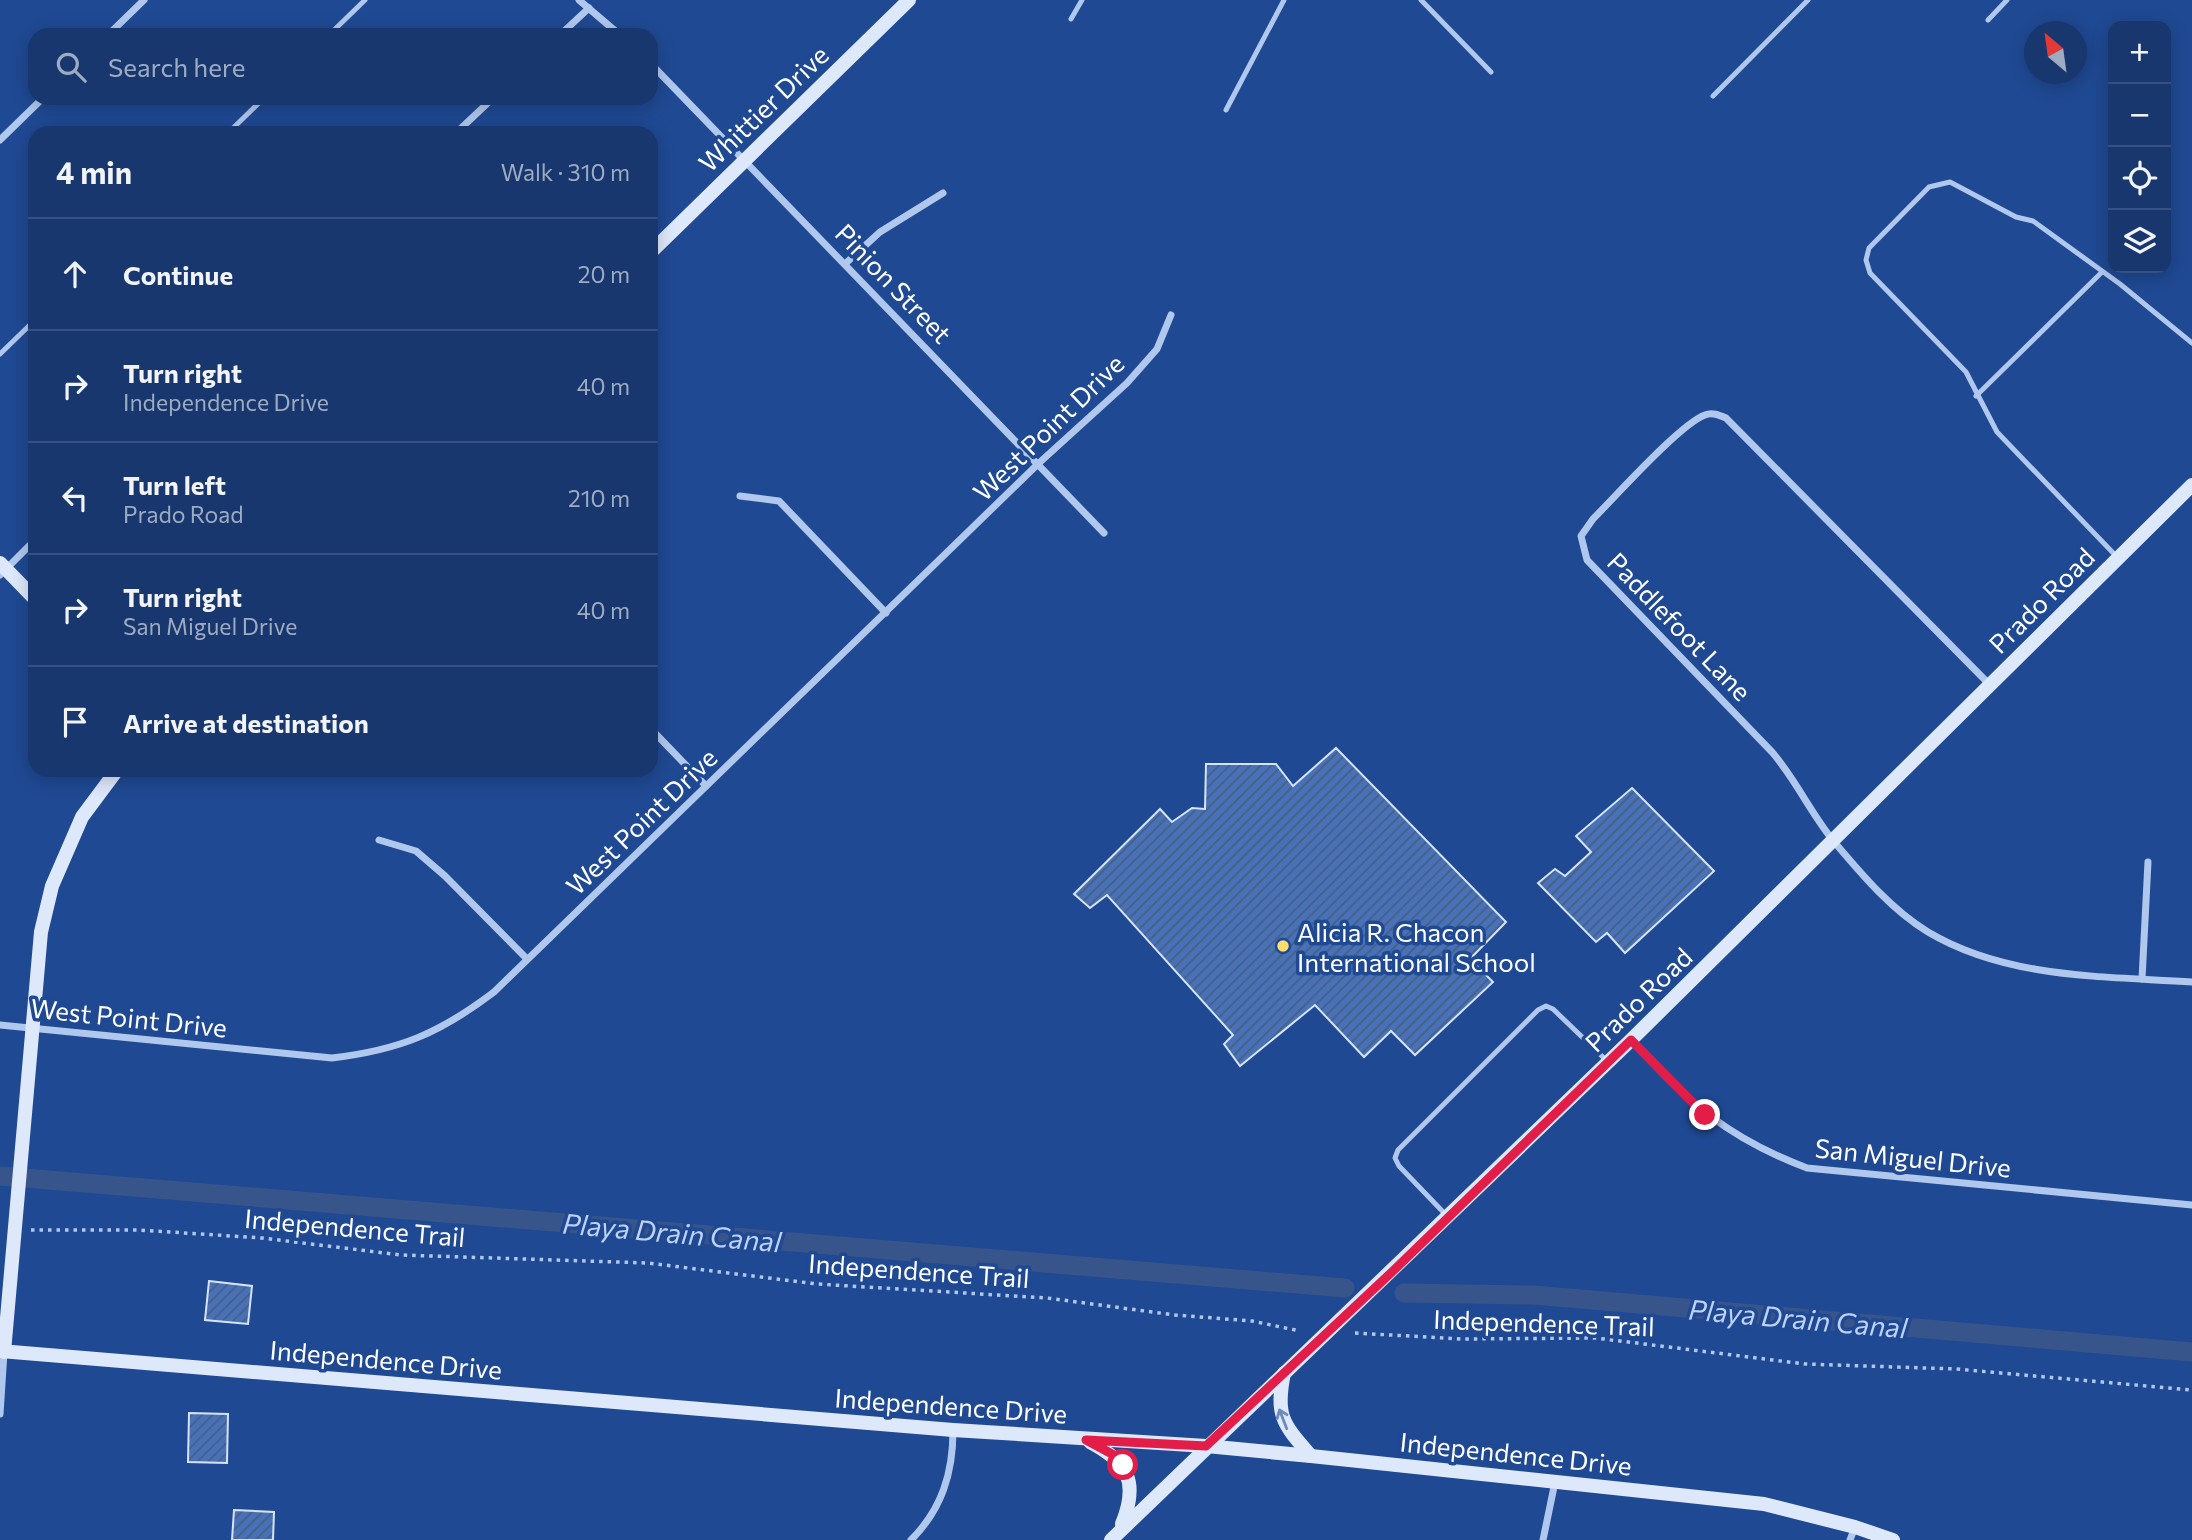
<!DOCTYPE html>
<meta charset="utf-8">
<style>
:root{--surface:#17376e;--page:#203f73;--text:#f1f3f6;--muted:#9eacc2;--line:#365181}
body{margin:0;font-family:Commissioner,sans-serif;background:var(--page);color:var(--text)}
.controls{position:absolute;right:21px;top:21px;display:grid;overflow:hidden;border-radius:14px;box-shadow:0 4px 18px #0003}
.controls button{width:63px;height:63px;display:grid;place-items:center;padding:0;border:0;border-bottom:2px solid var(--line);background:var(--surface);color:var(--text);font:35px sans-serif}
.compass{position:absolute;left:2024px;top:21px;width:63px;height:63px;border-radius:50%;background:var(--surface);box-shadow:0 4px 18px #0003;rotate:331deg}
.stop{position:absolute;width:21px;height:21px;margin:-16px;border:5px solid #e11d48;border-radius:50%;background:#fff}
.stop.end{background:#e11d48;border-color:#fff;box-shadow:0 2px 7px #0008}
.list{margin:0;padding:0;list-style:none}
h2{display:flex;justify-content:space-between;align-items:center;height:91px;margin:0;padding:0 28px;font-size:30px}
h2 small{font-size:23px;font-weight:400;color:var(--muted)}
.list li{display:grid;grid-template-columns:46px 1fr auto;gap:21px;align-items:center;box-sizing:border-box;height:112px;padding:0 28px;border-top:2px solid var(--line)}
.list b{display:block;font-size:26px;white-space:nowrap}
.list p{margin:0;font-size:23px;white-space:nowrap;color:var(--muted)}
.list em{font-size:23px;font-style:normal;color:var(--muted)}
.icon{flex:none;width:38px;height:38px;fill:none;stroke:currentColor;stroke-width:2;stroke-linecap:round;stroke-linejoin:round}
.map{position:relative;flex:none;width:2192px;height:1540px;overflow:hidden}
.search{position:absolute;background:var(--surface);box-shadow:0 4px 18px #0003;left:28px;top:28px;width:630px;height:77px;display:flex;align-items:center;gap:18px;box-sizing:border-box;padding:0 24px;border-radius:21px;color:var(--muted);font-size:26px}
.panel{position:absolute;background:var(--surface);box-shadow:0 4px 18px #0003;left:28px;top:126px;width:630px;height:651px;border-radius:21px}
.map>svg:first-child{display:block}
</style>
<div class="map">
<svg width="2192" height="1540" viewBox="0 0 2192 1540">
<defs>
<pattern id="building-hatch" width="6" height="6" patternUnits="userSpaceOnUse" patternTransform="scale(1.75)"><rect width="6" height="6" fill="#4772b9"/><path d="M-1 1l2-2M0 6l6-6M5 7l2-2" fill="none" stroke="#4a5d7d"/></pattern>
</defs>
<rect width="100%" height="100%" fill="#1f4993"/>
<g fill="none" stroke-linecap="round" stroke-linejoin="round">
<g stroke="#37558b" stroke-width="19">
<polyline points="0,1176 1345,1288"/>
<polyline points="1404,1293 1534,1295 2192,1352"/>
</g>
</g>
<g fill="url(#building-hatch)" stroke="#d6e4fa" stroke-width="2">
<polygon points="1336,748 1506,922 1470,959 1493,982 1415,1055 1391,1031 1364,1057 1315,1005 1240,1066 1224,1044 1233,1035 1107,895 1090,908 1074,894 1160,809 1172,822 1192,808 1205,809 1206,764 1276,764 1293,786"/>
<polygon points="1632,788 1714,871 1625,953 1607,933 1596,942 1538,883 1555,869 1565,876 1591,852 1576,836"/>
<polygon points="209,1281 252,1286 248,1324 205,1320"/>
<polygon points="189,1413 228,1414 227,1463 188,1462"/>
<polygon points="234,1510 274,1512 273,1540 232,1540"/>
</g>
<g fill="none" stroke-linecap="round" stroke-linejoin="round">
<g stroke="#b0c8ee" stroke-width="3.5" stroke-dasharray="3.5 5" stroke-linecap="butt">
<polyline points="31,1230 139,1230 262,1238 401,1255 648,1263 817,1284 1047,1298 1175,1315 1252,1321 1300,1331"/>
<polyline points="1355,1333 1462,1339 1596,1338 1805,1364 1956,1369 2192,1390"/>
</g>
<g stroke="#b0c8ee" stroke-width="5">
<polyline points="1421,0 1491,72"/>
<polyline points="1071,19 1082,0"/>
<polyline points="1988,20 2007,0"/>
<polyline points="329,35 365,0"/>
<polyline points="1713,96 1808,0"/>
<polyline points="1226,110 1284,0"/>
<polyline points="228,133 264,98"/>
<polyline points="0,354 35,320"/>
<polyline points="1976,396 2102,272"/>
<polyline points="2118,558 1997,432 1966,372 1870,273 1866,260 1869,248 1929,187 1950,182 2016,217 2033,221 2120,284 2192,343"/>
<polyline points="1447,1216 1399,1166 1395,1158 1398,1150 1538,1010 1546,1006 1553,1009 1606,1060"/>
</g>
<g stroke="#b0c8ee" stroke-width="7">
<polyline points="579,0 620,35"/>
<polyline points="108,35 144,0"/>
<polyline points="560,35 589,8"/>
<polyline points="651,64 1104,533"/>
<polyline points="456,133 493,98"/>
<polyline points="0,140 43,98"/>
<polyline points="846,263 880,232 943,193"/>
<polyline points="740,496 779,501 886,613"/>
<polyline points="0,575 35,540"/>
<path d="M1990 685 1726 418C1719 415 1712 412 1705 415 1680 424 1615 497 1593 519L1581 536 1587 560 1772 752C1797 781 1812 816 1836 844 1863 876 1892 910 1928 932 2007 979 2103 976 2192 982"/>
<polyline points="651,729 706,786"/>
<polyline points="379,840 416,851 445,876 527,959"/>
<polyline points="2142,979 2148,862"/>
<path d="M0 1025 332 1058C400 1050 440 1033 494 992L1039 463 1127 383 1157 349 1171 315"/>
<path d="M1631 1040C1690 1103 1725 1137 1807 1168L2192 1205"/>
<polyline points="0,1414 4,1352"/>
<path d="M911 1540C942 1509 953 1473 953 1430"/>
<polyline points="1543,1540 1555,1482"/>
<polyline points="1850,1540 1855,1527"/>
</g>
<g stroke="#dde8fa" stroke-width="14">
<polyline points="651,252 909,0"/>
<polyline points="0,563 35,599"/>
<polyline points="0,1351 953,1430 1206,1446 1311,1456 1764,1504 1855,1527 1893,1540"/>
<polyline points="4,1352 41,932 52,886 82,817 117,770"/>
<path d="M1284 1373C1275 1416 1283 1424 1311 1456"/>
<path d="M1090 1442C1128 1462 1139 1482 1122 1524"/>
<polyline points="1111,1540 1631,1040 2192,485"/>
</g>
</g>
<defs><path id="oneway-shaft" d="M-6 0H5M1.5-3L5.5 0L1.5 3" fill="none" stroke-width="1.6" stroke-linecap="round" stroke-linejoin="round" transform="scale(1.75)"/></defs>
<use stroke="#6b89bc" href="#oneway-shaft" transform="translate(1283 1419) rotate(-111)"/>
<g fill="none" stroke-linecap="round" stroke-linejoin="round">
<polyline stroke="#e11d48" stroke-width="9" points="1123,1465 1112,1454 1086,1440 1206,1446 1393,1271 1631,1040 1705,1115"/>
</g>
<circle fill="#fcde70" stroke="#1f4993" stroke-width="2.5" cx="1283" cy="946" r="7"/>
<g text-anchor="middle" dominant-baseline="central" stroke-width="7" stroke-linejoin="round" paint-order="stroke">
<g font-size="26" fill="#fff" stroke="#1f4993">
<text transform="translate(763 108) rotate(-44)">Whittier Drive</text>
<text transform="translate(894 283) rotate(46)">Pinion Street</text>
<text transform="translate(1048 427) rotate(-44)">West Point Drive</text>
<text transform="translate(2041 600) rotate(-45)">Prado Road</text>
<text transform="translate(1680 626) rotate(46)">Paddlefoot Lane</text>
<text transform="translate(641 821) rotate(-44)">West Point Drive</text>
<text transform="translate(1638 999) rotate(-44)">Prado Road</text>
<text transform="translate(129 1017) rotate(6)">West Point Drive</text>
<text transform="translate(1913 1157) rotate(6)">San Miguel Drive</text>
<text transform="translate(355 1227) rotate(5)">Independence Trail</text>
<text transform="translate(919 1270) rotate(4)">Independence Trail</text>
<text transform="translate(1544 1322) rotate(2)">Independence Trail</text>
<text transform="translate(386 1359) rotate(5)">Independence Drive</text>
<text transform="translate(951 1405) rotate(4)">Independence Drive</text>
<text transform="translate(1516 1453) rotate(6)">Independence Drive</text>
</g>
<g font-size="26" fill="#fff" stroke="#1f4993" text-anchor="start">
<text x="1297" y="931">Alicia R. Chacon<tspan x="1297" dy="30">International School</tspan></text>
</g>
<g font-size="28" font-style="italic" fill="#bdd2f5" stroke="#1f4993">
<text transform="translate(672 1232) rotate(5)">Playa Drain Canal</text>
<text transform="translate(1798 1318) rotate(5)">Playa Drain Canal</text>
</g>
</g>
</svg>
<div class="controls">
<button>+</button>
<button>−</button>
<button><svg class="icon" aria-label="locate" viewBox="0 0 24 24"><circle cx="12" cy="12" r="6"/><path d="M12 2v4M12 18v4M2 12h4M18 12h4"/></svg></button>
<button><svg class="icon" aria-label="layers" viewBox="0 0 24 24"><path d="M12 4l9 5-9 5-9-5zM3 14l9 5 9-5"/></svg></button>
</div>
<svg class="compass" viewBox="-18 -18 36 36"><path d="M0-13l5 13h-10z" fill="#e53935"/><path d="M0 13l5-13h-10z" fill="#9eacc2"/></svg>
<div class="stop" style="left:1123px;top:1465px"></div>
<div class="stop end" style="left:1705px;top:1115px"></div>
<div class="search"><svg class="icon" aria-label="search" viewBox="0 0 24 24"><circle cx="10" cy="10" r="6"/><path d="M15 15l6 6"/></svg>Search here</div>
<section class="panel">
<h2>4 min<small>Walk · 310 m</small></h2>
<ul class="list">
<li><svg class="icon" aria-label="ahead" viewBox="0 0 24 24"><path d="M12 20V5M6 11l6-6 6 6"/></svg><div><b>Continue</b></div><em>20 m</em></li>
<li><svg class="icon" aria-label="right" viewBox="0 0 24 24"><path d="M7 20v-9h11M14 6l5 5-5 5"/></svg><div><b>Turn right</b><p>Independence Drive</p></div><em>40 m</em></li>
<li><svg class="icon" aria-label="left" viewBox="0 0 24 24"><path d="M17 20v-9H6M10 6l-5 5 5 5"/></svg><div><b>Turn left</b><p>Prado Road</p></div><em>210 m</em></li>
<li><svg class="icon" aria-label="right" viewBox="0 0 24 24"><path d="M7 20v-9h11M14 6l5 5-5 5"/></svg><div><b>Turn right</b><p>San Miguel Drive</p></div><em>40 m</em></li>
<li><svg class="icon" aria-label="arrive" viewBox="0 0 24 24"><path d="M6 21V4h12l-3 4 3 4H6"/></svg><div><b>Arrive at destination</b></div></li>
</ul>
</section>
</div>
